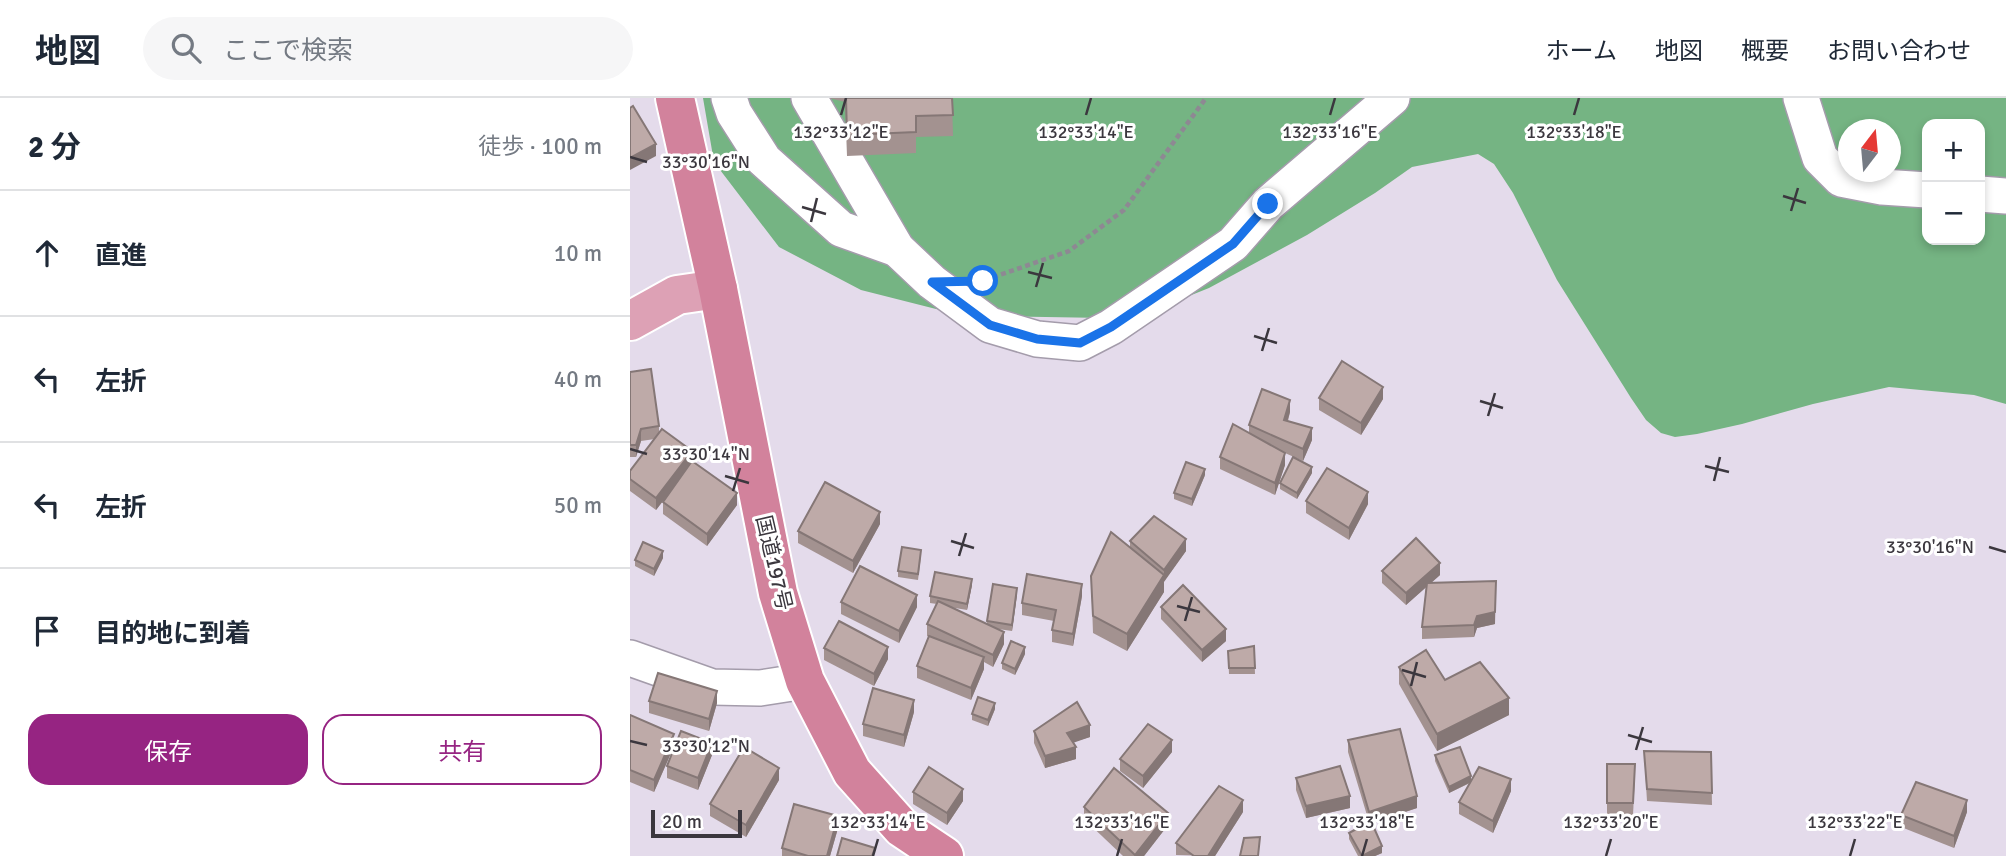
<!DOCTYPE html>
<html lang="ja">
<meta charset="utf-8">
<style>
:root{--surface:#fff;--page:#f6f6f7;--text:#1f2937;--muted:#747a83;--line:#e0e1e3;--accent:#962482}
body{margin:0;font-family:Signika,"Noto Sans JP",sans-serif;background:var(--page);color:var(--text)}
.controls{position:absolute;right:21px;top:21px;display:grid;overflow:hidden;border-radius:14px;box-shadow:0 4px 10px #0003}
.controls button{width:63px;height:63px;display:grid;place-items:center;padding:0;border:0;border-bottom:2px solid var(--line);background:var(--surface);color:var(--text);font:35px sans-serif}
.compass{position:absolute;left:1208px;top:21px;width:63px;height:63px;border-radius:50%;background:var(--surface);box-shadow:0 4px 10px #0003;rotate:16deg}
.scale{position:absolute;left:21px;bottom:18px;width:91px;box-sizing:border-box;padding-left:7px;border:4px solid #3b373e;border-top:0;font-size:19px;line-height:24px;white-space:nowrap;color:#3b373e;-webkit-text-stroke:5px #fff;paint-order:stroke}
.stop{position:absolute;width:21px;height:21px;margin:-16px;border:5px solid #1a73e8;border-radius:50%;background:#fff}
.stop.end{background:#1a73e8;border-color:#fff;box-shadow:0 2px 7px #0008}
.list{margin:0;padding:0;list-style:none}
h2{display:flex;justify-content:space-between;align-items:center;height:91px;margin:0;padding:0 28px;font-size:30px}
h2 small{font-size:23px;font-weight:400;color:var(--muted)}
.list li{display:grid;grid-template-columns:46px 1fr auto;gap:21px;align-items:center;box-sizing:border-box;height:126px;padding:0 28px;border-top:2px solid var(--line)}
.list b{display:block;font-size:26px;white-space:nowrap}
.list em{font-size:23px;font-style:normal;color:var(--muted)}
.actions{display:flex;gap:14px;padding:21px 28px}
.actions a{flex:1;padding:16px 0;border:2px solid var(--accent);border-radius:21px;text-align:center;font-size:24px;color:var(--accent)}
.actions .main{background:var(--accent);color:#fff}
.icon{flex:none;width:38px;height:38px;fill:none;stroke:currentColor;stroke-width:2;stroke-linecap:round;stroke-linejoin:round}
.map{position:relative;flex:none;width:1376px;height:758px;overflow:hidden}
header{display:flex;align-items:center;gap:42px;box-sizing:border-box;height:98px;padding:0 35px;background:var(--surface);border-bottom:2px solid var(--line)}
header strong{font-size:33px}
nav{display:flex;gap:38px;margin-inline-start:auto;font-size:24px}
.search{width:490px;height:63px;background:var(--page);display:flex;align-items:center;gap:18px;box-sizing:border-box;padding:0 24px;border-radius:38px;color:var(--muted);font-size:26px}
main{display:flex}
aside{flex:1;background:var(--surface)}
.map>svg:first-child{display:block}
</style>
<header>
<strong>地図</strong>
<div class="search"><svg class="icon" aria-label="search" viewBox="0 0 24 24"><circle cx="10" cy="10" r="6"/><path d="M15 15l6 6"/></svg>ここで検索</div>
<nav><a>ホーム</a><a>地図</a><a>概要</a><a>お問い合わせ</a></nav>
</header>
<main>
<aside>
<h2>2 分<small>徒歩 · 100 m</small></h2>
<ul class="list">
<li><svg class="icon" aria-label="ahead" viewBox="0 0 24 24"><path d="M12 20V5M6 11l6-6 6 6"/></svg><div><b>直進</b></div><em>10 m</em></li>
<li><svg class="icon" aria-label="left" viewBox="0 0 24 24"><path d="M17 20v-9H6M10 6l-5 5 5 5"/></svg><div><b>左折</b></div><em>40 m</em></li>
<li><svg class="icon" aria-label="left" viewBox="0 0 24 24"><path d="M17 20v-9H6M10 6l-5 5 5 5"/></svg><div><b>左折</b></div><em>50 m</em></li>
<li><svg class="icon" aria-label="arrive" viewBox="0 0 24 24"><path d="M6 21V4h12l-3 4 3 4H6"/></svg><div><b>目的地に到着</b></div></li>
</ul>
<div class="actions"><a class="main">保存</a><a>共有</a></div>
</aside>
<div class="map">
<svg width="1376" height="758" viewBox="0 0 1376 758">
<rect width="100%" height="100%" fill="#e4dbeb"/>
<path fill="#75b483" fill-rule="evenodd" d="M73 0H1376V306L1344 297 1259 289 1183 306 1112 326 1067 336 1045 339 1031 335 1016 322 1001 300 927 182 883 95 864 66 848 56 782 69 745 95 677 137 579 190 529 210 475 220 352 218 306 211 231 192 149 149 84 64ZM1297 26H1350V142H1297ZM1218 32H1260V74H1218Z"/>
<g fill="none" stroke-linecap="round" stroke-linejoin="round">
<g stroke="#a49cab" stroke-width="38">
<g id="minor">
<polyline points="99,0 104,15 134,62 211,131 267,151"/>
<polyline points="179,0 267,151 302,184 360,227 407,241 450,245 481,229 603,146 638,106 762,0"/>
<polyline points="1171,0 1190,60 1211,81 1252,89 1297,92"/>
<polyline points="1350,96 1376,98"/>
<polyline points="0,560 82,589 130,590 175,583"/>
</g>
</g>
<g stroke="#fff" stroke-width="42">
<polyline id="primary" points="0,223 47,197 88,191"/>
</g>
<g stroke="#fff" stroke-width="42">
<polyline id="trunk" points="45,0 88,191 148,495 175,583 222,674 272,730 314,758"/>
</g>
<polyline stroke="#8e8893" stroke-width="4.5" stroke-dasharray="5 3.5" stroke-linecap="butt" points="355,182 439,153 494,112 576,0"/>
<use href="#minor" stroke="#fff" stroke-width="35"/>
<use href="#primary" stroke="#dda1b5" stroke-width="38"/>
<use href="#trunk" stroke="#d2829c" stroke-width="38"/>
</g>
<g fill="#a39290">
<polygon points="199,0 322,0 323,38 286,39 286,55 217,58 215,4"/>
<polygon points="0,274 29,328 29,334 107,407 77,448 33,416 33,404 43,390 26,412 0,393 0,373 25,341 11,343 6,359 0,359"/>
<polygon points="689,300 753,301 731,337 689,312"/>
<polygon points="660,314 658,323 682,342 673,363 655,355 655,367 645,397 590,371 590,359 619,335 619,327"/>
<polygon points="682,375 667,401 650,391 650,385"/>
<polygon points="575,377 562,408 544,401 544,395"/>
<polygon points="676,403 738,406 719,442 676,415"/>
<polygon points="250,426 223,475 168,445 168,433"/>
<polygon points="500,443 556,453 534,483 534,494 497,553 463,535 461,478 500,449"/>
<polygon points="291,458 288,482 268,479 268,473"/>
<polygon points="33,460 24,478 5,468 5,462"/>
<polygon points="752,473 810,477 801,485 865,526 847,530 844,539 792,541 792,529 796,489 776,507 752,485"/>
<polygon points="342,487 337,512 319,509 357,526 357,523 387,496 382,533 368,531 374,546 363,569 354,564 354,571 341,602 287,580 287,568 299,539 297,538 297,526 307,506 300,505 300,498"/>
<polygon points="452,498 443,548 422,544 422,532 424,523 392,517 392,505"/>
<polygon points="211,504 287,509 269,545 211,516"/>
<polygon points="531,509 596,543 572,564 531,521"/>
<polygon points="624,548 625,576 599,576 598,553"/>
<polygon points="194,550 258,561 244,588 194,562"/>
<polygon points="395,556 385,577 372,571 372,565"/>
<polygon points="769,569 815,582 879,617 807,653 769,586"/>
<polygon points="19,603 87,605 79,633 19,615"/>
<polygon points="365,611 358,628 342,622 342,616"/>
<polygon points="284,614 274,649 233,638 233,626"/>
<polygon points="0,617 44,648 24,694 0,684"/>
<polygon points="404,633 460,639 443,644 446,661 415,670 404,645"/>
<polygon points="718,642 787,710 742,725 752,755 745,758 728,758 719,741 719,735 739,724 718,654"/>
<polygon points="1014,653 1081,654 1082,707 1017,703"/>
<polygon points="542,654 513,690 490,673 490,661"/>
<polygon points="82,657 68,692 37,680 37,668"/>
<polygon points="805,657 841,682 881,693 863,735 829,716 829,704 840,685 819,695 805,663"/>
<polygon points="977,666 1005,678 1003,717 977,717"/>
<polygon points="666,680 720,710 676,720 666,692"/>
<polygon points="149,682 116,739 80,718 80,706"/>
<polygon points="283,694 333,703 317,727 283,706"/>
<polygon points="454,709 538,727 514,758 493,758 454,721"/>
<polygon points="613,714 585,758 546,757 546,745"/>
<polygon points="1337,714 1324,750 1271,729 1271,717"/>
<polygon points="208,730 200,758 152,758 152,750"/>
</g>
<g fill="#857776">
<polygon points="26,46 26,58 0,72 0,60"/>
<polygon points="753,289 753,301 731,337 731,325"/>
<polygon points="660,302 660,314 654,334 654,322"/>
<polygon points="682,330 682,342 673,363 673,351"/>
<polygon points="11,331 11,343 6,359 6,347"/>
<polygon points="62,353 62,365 26,412 26,400"/>
<polygon points="655,355 655,367 645,397 645,385"/>
<polygon points="682,369 682,375 667,401 667,395"/>
<polygon points="575,371 575,377 562,408 562,401"/>
<polygon points="738,394 738,406 719,442 719,430"/>
<polygon points="107,395 107,407 77,448 77,436"/>
<polygon points="250,414 250,426 223,475 223,463"/>
<polygon points="556,441 556,453 534,484 534,472"/>
<polygon points="33,453 33,460 24,478 24,471"/>
<polygon points="810,465 810,477 776,507 776,495"/>
<polygon points="534,477 534,494 497,553 497,536"/>
<polygon points="342,481 342,487 337,512 337,506"/>
<polygon points="866,483 865,526 847,530 844,539 844,527 847,518"/>
<polygon points="452,486 452,498 443,548 443,536"/>
<polygon points="387,490 387,496 382,533 382,527"/>
<polygon points="287,497 287,509 269,545 269,533"/>
<polygon points="596,531 596,543 572,564 572,552"/>
<polygon points="374,534 374,546 363,569 363,557"/>
<polygon points="258,549 258,561 244,588 244,576"/>
<polygon points="395,549 395,556 385,577 385,571"/>
<polygon points="354,559 354,571 341,602 341,590"/>
<polygon points="87,593 87,605 79,633 79,621"/>
<polygon points="879,600 879,617 807,653 807,636"/>
<polygon points="284,602 284,614 274,649 274,637"/>
<polygon points="365,605 365,611 358,628 358,622"/>
<polygon points="460,627 460,639 437,647 437,635"/>
<polygon points="44,636 44,648 24,694 24,682"/>
<polygon points="542,642 542,654 513,690 513,678"/>
<polygon points="82,645 82,657 68,692 68,680"/>
<polygon points="446,649 446,661 415,670 415,658"/>
<polygon points="149,670 149,682 116,739 116,727"/>
<polygon points="841,678 841,684 819,695 819,689"/>
<polygon points="881,681 881,693 863,735 863,723"/>
<polygon points="333,691 333,703 317,727 317,715"/>
<polygon points="720,698 720,710 676,720 676,708"/>
<polygon points="787,698 787,710 739,726 739,714"/>
<polygon points="613,702 613,714 585,758 578,758"/>
<polygon points="1337,702 1337,714 1324,750 1324,738"/>
<polygon points="538,715 538,727 514,758 505,758"/>
<polygon points="208,718 208,730 200,758 197,758"/>
<polygon points="752,748 752,755 745,758 732,758"/>
</g>
<g fill="#beaaa8" stroke="#857776" stroke-width="2">
<polygon points="216,0 322,0 323,17 286,18 286,34 217,37"/>
<polygon points="3,8 26,46 0,60 0,10"/>
<polygon points="712,263 753,289 731,325 689,300"/>
<polygon points="21,271 29,328 11,331 6,347 0,347 0,274"/>
<polygon points="632,291 660,302 654,322 682,330 673,351 619,327"/>
<polygon points="603,326 655,355 645,385 590,359"/>
<polygon points="32,331 62,353 26,400 0,381 0,373"/>
<polygon points="663,359 682,369 667,395 650,385"/>
<polygon points="62,363 107,395 77,436 33,404"/>
<polygon points="556,364 575,371 562,401 544,395"/>
<polygon points="697,370 738,394 719,430 676,403"/>
<polygon points="195,384 250,414 223,463 168,433"/>
<polygon points="524,418 556,441 534,472 500,443"/>
<polygon points="481,434 534,477 497,536 463,518 461,478"/>
<polygon points="786,440 810,465 776,495 752,473"/>
<polygon points="13,444 33,453 24,471 5,462"/>
<polygon points="272,449 291,452 288,476 268,473"/>
<polygon points="230,468 287,497 269,533 211,504"/>
<polygon points="305,474 342,481 337,506 300,498"/>
<polygon points="397,476 452,486 443,536 422,532 426,512 392,505"/>
<polygon points="866,483 865,514 847,518 844,527 792,529 797,485"/>
<polygon points="363,486 387,490 382,527 357,523"/>
<polygon points="553,487 596,531 572,552 531,509"/>
<polygon points="308,503 374,534 363,557 297,526"/>
<polygon points="209,523 258,549 244,576 194,550"/>
<polygon points="299,538 354,559 341,590 287,568"/>
<polygon points="381,543 395,549 385,571 372,565"/>
<polygon points="624,548 625,570 599,570 598,553"/>
<polygon points="796,552 815,582 850,564 879,600 807,636 769,569"/>
<polygon points="28,575 87,593 79,621 19,603"/>
<polygon points="243,590 284,602 274,637 233,626"/>
<polygon points="348,599 365,605 358,622 342,616"/>
<polygon points="447,604 460,627 437,635 446,649 415,658 404,633"/>
<polygon points="0,617 44,636 24,682 0,672"/>
<polygon points="518,626 542,642 513,678 490,661"/>
<polygon points="770,631 787,698 739,714 718,642"/>
<polygon points="51,633 82,645 68,680 37,668"/>
<polygon points="114,649 149,670 116,727 80,706"/>
<polygon points="830,649 841,678 819,689 805,657"/>
<polygon points="1014,653 1081,654 1082,695 1017,691"/>
<polygon points="977,666 1005,666 1003,705 977,705"/>
<polygon points="710,668 720,698 676,708 666,680"/>
<polygon points="299,669 333,691 317,715 283,694"/>
<polygon points="849,669 881,681 863,723 829,704"/>
<polygon points="484,670 538,715 505,757 454,709"/>
<polygon points="1286,684 1337,702 1324,738 1271,717"/>
<polygon points="589,688 613,702 578,758 564,758 546,745"/>
<polygon points="164,706 208,718 197,758 178,758 152,750"/>
<polygon points="741,723 752,748 732,758 719,735"/>
<polygon points="630,739 628,758 610,758 614,740"/>
<polygon points="212,740 245,750 242,758 207,758"/>
</g>
<g fill="none" stroke-linecap="round" stroke-linejoin="round">
<polyline stroke="#1a73e8" stroke-width="9" points="353,183 302,184 360,227 407,241 450,245 481,229 603,146 638,106"/>
</g>
<path fill="none" stroke="#3b373e" stroke-width="2.5" d="M211 17 216 0M456 17 461 0M700 17 705 0M944 17 949 0M0 59 17 64M1153 98 1176 105M172 109 196 116M1161 113 1168 90M181 124 187 100M398 174 422 180M406 189 413 165M624 238 647 245M632 253 639 230M850 303 873 310M858 318 865 295M0 351 17 356M1075 368 1099 374M95 378 119 385M1084 383 1090 359M103 393 110 370M321 443 344 450M1359 449 1376 454M329 458 336 435M547 508 570 514M555 523 562 499M772 572 796 579M781 588 787 564M998 637 1022 644M0 643 17 647M1006 652 1013 629M243 758 248 741M487 758 492 741M732 758 737 741M976 758 981 741M1220 758 1225 741"/>
<g text-anchor="middle" dominant-baseline="central" stroke-width="6" stroke-linejoin="round" paint-order="stroke">
<g font-size="21" fill="#3b373e" stroke="#fff">
<text transform="translate(144 465) rotate(77)">国道197号</text>
</g>
</g>
<g font-size="18" text-anchor="middle" fill="#3b373e" stroke="#fff" stroke-width="6" stroke-linejoin="round" paint-order="stroke">
<text x="211" y="40">132°33'12"E</text>
<text x="456" y="40">132°33'14"E</text>
<text x="700" y="40">132°33'16"E</text>
<text x="944" y="40">132°33'18"E</text>
<text x="76" y="70">33°30'16"N</text>
<text x="76" y="362">33°30'14"N</text>
<text x="1300" y="455">33°30'16"N</text>
<text x="76" y="654">33°30'12"N</text>
<text x="492" y="730">132°33'16"E</text>
<text x="737" y="730">132°33'18"E</text>
<text x="248" y="730">132°33'14"E</text>
<text x="981" y="730">132°33'20"E</text>
<text x="1225" y="730">132°33'22"E</text>
</g>
</svg>
<div class="controls">
<button>+</button>
<button>−</button>
</div>
<svg class="compass" viewBox="-18 -18 36 36"><path d="M0-13l5 13h-10z" fill="#e53935"/><path d="M0 13l5-13h-10z" fill="#747a83"/></svg>
<div class="scale">20 m</div>
<div class="stop" style="left:353px;top:183px"></div>
<div class="stop end" style="left:638px;top:106px"></div>
</div>
</main>
